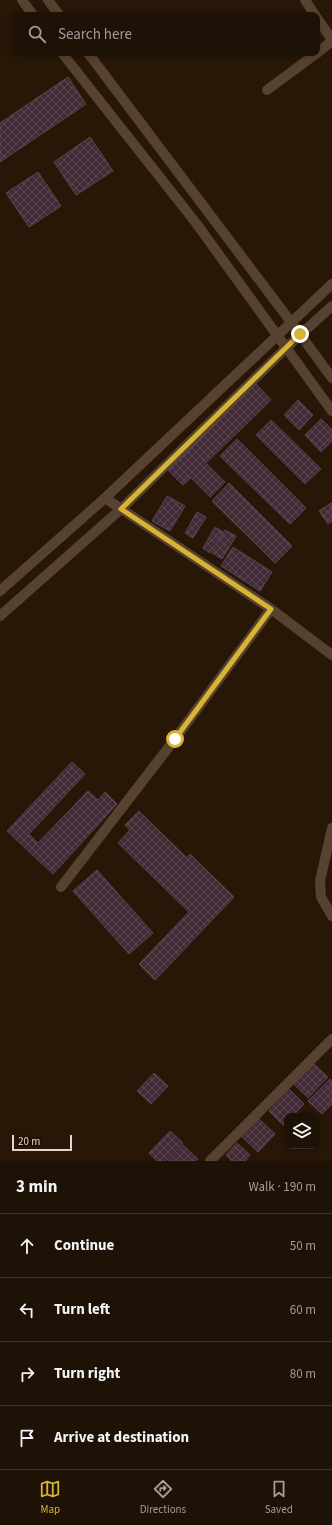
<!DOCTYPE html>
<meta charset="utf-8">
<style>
:root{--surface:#1e1105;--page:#2b1f13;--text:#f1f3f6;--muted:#a19d9a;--line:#3c3127;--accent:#d9b334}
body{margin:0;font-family:"Source Sans 3",sans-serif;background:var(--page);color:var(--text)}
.controls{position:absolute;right:12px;bottom:12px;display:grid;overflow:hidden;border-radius:8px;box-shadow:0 2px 6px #0003}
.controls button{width:36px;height:36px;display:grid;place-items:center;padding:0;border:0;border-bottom:1px solid var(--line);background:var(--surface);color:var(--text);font:20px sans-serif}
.scale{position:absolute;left:12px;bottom:10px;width:60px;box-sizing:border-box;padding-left:4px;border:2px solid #e2d6cc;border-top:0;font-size:11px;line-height:14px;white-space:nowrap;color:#e2d6cc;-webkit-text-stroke:3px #1e0e01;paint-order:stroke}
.stop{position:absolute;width:12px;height:12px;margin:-9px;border:3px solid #d9b334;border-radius:50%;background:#fff}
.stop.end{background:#d9b334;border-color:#fff;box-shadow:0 1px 4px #0008}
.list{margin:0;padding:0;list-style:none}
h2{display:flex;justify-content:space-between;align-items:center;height:52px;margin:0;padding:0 16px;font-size:17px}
h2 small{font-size:13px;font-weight:400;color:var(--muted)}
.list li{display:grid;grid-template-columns:26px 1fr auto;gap:12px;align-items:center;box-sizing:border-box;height:64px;padding:0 16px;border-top:1px solid var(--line)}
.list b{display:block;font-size:15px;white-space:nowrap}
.list em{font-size:13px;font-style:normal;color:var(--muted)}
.icon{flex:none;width:22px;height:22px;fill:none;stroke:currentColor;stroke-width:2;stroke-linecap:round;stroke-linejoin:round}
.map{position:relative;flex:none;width:332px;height:1161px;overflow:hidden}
.search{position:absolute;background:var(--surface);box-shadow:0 2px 6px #0003;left:12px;right:12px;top:12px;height:44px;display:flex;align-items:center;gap:10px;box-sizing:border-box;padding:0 14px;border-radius:8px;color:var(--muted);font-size:15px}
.sheet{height:308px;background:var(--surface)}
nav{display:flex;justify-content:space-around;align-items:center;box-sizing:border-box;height:56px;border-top:1px solid var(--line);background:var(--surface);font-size:11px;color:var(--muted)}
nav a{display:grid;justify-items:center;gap:2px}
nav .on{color:var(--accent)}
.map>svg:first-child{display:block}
</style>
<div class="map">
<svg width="332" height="1161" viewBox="0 0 332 1161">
<defs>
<pattern id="building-cross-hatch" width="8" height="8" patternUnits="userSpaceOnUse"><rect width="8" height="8" fill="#422b37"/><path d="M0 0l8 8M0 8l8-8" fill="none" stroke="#5d4953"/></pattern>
</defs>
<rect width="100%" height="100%" fill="#281707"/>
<g fill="url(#building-cross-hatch)" stroke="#5a424f">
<polygon points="68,77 86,104 0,162 0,123"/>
<polygon points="90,137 113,171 76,195 54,162"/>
<polygon points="38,172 61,206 29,227 6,193"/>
<polygon points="256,384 271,400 206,463 225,482 210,497 191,478 183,485 168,470"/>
<polygon points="298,400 313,415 299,430 284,415"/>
<polygon points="321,419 332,430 332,441 321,452 305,435"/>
<polygon points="271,420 321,469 305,484 256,435"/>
<polygon points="237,439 306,508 290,524 220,456"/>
<polygon points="229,483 292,546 275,563 212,501"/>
<polygon points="167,496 185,506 170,531 152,521"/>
<polygon points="331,503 332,505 332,521 328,524 319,511"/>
<polygon points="197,512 206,517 193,538 185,533"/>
<polygon points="215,527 223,532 210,553 203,548"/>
<polygon points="225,530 236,536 222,559 212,553"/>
<polygon points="233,547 272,572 260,591 221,566"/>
<polygon points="72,762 85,774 29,834 38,843 88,791 98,800 105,792 117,804 53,874 7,831"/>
<polygon points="139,811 187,858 190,854 234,897 155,980 139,964 189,912 118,843 130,830 125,825"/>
<polygon points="97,870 153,933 129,954 73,891"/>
<polygon points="314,1064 328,1077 308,1098 294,1084"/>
<polygon points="154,1073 168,1086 151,1104 137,1091"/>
<polygon points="330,1079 332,1081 332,1104 322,1114 308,1101"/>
<polygon points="289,1089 304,1104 293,1116 287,1116 287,1122 284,1126 269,1111"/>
<polygon points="259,1119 275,1134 258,1152 242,1137"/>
<polygon points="170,1131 183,1143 166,1161 157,1161 149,1153"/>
<polygon points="237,1143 250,1155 245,1161 232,1161 226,1155"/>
<polygon points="183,1145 198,1159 195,1161 168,1161"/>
</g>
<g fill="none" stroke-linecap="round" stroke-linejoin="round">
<g stroke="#564231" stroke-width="10">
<polyline points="22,0 33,15"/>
<polyline points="48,0 59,15"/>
<polyline points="305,0 315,15"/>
<polyline points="317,18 332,40"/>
<polyline points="62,53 196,223 332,411"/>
<polyline points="88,53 291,322 332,378"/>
<polyline points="317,53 332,41"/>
<polyline points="267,90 317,53"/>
<polyline points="105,498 271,609 332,655"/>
<polyline points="0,591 105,498 332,284"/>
<polyline points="0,616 121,509 287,347 332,306"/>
<polyline points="332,828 320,881 321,897 332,916"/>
<polyline points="61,887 175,739 271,609"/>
<polyline points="210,1161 332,1039"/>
</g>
</g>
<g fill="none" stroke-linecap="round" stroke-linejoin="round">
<polyline stroke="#d9b334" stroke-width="5" points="175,739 271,609 121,509 300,334"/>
</g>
</svg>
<div class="controls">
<button><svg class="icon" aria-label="layers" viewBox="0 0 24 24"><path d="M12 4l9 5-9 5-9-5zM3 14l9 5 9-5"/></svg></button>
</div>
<div class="scale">20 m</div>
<div class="stop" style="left:175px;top:739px"></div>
<div class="stop end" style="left:300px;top:334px"></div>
<div class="search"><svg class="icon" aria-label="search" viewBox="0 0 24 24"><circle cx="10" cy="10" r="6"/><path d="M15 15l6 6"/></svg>Search here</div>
</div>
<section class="sheet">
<h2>3 min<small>Walk · 190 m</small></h2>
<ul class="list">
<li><svg class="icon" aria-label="ahead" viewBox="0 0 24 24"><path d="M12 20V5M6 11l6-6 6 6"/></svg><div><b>Continue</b></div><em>50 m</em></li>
<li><svg class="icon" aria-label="left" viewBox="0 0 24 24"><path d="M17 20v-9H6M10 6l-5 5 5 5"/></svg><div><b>Turn left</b></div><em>60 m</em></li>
<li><svg class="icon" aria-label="right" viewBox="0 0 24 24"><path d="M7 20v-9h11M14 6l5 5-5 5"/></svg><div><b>Turn right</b></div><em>80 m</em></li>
<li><svg class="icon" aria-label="arrive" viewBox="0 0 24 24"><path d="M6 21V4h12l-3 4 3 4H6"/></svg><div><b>Arrive at destination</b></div></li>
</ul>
</section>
<nav>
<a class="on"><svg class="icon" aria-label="map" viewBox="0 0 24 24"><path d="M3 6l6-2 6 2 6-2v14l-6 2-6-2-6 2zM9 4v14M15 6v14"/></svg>Map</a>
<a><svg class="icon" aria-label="directions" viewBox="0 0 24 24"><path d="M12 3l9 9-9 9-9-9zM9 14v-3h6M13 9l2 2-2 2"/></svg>Directions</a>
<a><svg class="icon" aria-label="saved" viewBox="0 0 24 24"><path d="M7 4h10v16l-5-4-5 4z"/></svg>Saved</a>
</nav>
